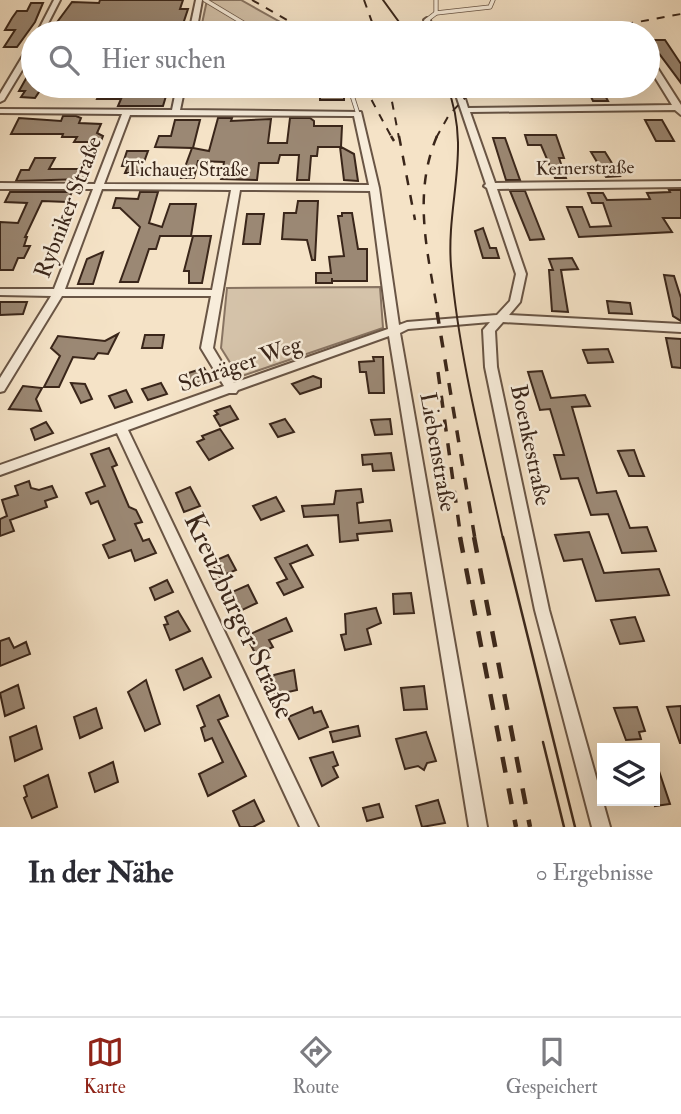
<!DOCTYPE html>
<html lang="de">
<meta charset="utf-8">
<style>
:root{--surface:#fff;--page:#f2f2f3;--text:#2b2b33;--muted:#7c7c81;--line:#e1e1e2;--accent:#8f2418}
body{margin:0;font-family:"IM FELL Double Pica",serif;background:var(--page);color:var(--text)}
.controls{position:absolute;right:21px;bottom:21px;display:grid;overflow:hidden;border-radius:0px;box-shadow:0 7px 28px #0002}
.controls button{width:63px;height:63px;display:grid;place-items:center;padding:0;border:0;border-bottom:2px solid var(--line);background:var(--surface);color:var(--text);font:35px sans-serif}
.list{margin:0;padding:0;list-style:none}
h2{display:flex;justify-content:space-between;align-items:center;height:91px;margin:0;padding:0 28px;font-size:30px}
h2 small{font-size:23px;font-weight:400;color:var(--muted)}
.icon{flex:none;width:38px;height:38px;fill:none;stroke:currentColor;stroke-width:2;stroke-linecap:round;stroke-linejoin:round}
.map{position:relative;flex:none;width:681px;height:827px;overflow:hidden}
.search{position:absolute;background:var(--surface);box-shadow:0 7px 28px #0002;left:21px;right:21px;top:21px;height:77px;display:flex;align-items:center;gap:18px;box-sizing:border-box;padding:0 24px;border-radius:38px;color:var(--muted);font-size:26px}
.sheet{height:189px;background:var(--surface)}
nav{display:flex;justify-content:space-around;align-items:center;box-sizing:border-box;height:98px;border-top:2px solid var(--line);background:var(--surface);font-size:19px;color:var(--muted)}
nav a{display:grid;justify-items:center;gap:4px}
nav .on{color:var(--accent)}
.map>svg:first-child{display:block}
</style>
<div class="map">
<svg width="681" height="827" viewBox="0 0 681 827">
<rect width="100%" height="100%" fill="#f5e3c7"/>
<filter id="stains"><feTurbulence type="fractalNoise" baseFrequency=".00286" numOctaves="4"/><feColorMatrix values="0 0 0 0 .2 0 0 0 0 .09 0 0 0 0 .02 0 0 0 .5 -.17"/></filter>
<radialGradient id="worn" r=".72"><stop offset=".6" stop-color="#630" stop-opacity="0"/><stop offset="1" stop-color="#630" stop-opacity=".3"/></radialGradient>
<g fill="#d5c3aa" stroke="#887462" stroke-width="2">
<polygon points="207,0 241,0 300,33 200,33"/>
<polygon points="380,287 383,328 239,377 221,348 227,288"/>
</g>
<g fill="#9b8874" stroke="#3a261a" stroke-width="2">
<polygon points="100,0 183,0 180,9 188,9 181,30 169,30 169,33 124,33 127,27 120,27 122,23 55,25 72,2 99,3"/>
<polygon points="31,3 43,3 35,22 17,47 4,47 15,30 5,30 12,18 17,11 27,11"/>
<polygon points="649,40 665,40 681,64 681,83"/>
<polygon points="33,66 33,86 43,86 35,98 21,97 25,91 19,91"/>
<polygon points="103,86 169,86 163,106 118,106 121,99 97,99"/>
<polygon points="344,86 344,100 320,100 320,87"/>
<polygon points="586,86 600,86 608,101 593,101"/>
<polygon points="63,116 76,116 81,118 79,123 101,124 97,133 103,136 86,179 16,181 21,170 29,170 35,158 55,158 49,169 79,169 85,156 82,154 84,147 89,147 91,142 74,142 77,137 62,137 63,134 11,134 19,118 61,121"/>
<polygon points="218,118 232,118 231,121 271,119 268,143 287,143 290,118 310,118 314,121 314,126 342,126 341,147 354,154 358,181 344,180 340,147 318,147 317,156 311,156 309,180 297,180 299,155 280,155 278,163 259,163 257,180 221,179 224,162 198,161 194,178 181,178 192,148 155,147 159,136 171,136 175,120 200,120 193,148 209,151"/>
<polygon points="645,120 662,120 674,141 656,141"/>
<polygon points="525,135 556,135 564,158 559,158 566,178 555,178 541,145 528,145"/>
<polygon points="493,138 505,138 520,180 506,180"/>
<polygon points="127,151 148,151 140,173 125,173 128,166 122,166"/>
<polygon points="591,152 605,152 620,176 606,177"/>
<polygon points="669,190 681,190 681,218 663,218 672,232 579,237 567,207 582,207 590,227 611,226 603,203 592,203 588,193 603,193 607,200 650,199 647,193 670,192"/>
<polygon points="510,191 525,191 544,239 530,240"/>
<polygon points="10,192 72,192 67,202 42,201 25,237 27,237 24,246 30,246 24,258 18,258 13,270 0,270 0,222 18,223 27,203 5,202"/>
<polygon points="140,192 158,192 149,223 162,227 170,204 196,204 191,236 160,236 156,249 149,249 138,282 120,282 140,227 120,208 113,208 116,198 138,199"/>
<polygon points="298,201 318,201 315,260 312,260 307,240 282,239 284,213 296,213"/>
<polygon points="342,213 352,213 358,249 367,249 367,281 332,281 332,278 332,283 316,283 316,273 331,273 329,257 344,256 338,216 342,216"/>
<polygon points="247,214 264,214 260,244 243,244"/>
<polygon points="483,228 490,248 496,248 499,258 483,258 475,231"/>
<polygon points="193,236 211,236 202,283 189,283 189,271 184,271"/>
<polygon points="103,252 93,284 78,284 87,259"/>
<polygon points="572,258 578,269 561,270 568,312 552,311 549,270 553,270 549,259"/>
<polygon points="664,275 674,276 681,298 681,321 673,316"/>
<polygon points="607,301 630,303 632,314 609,313"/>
<polygon points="0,302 27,302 23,314 0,315"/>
<polygon points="118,334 108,354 98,353 94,359 73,357 59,387 44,387 60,356 51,348 58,336 105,341"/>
<polygon points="145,335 164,335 162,348 142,348"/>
<polygon points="666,338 681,339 681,368 672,367"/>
<polygon points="608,349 613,362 588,363 583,350"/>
<polygon points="373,357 383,357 384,393 369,393 366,372 360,372 359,362 374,361"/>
<polygon points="204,368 211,379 191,385 185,374"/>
<polygon points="542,371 551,398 585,395 590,406 572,407 597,493 616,491 630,528 647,527 656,551 622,553 608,514 591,515 578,478 561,479 554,455 564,455 550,409 540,410 528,372"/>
<polygon points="313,376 321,379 321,387 300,394 292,384"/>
<polygon points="71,383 85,384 92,399 81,403"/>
<polygon points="161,383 167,394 148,400 142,389"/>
<polygon points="23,386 42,388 36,399 41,411 9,409"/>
<polygon points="126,390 132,402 115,408 109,396"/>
<polygon points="230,406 238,419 220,426 214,416 218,414 215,411"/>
<polygon points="285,419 294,432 278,437 270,424"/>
<polygon points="390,419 392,434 375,435 371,420"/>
<polygon points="46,422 53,433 35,440 31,429"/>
<polygon points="220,429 233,448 209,460 197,442 204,439 202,436"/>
<polygon points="109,448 117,465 112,467 129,507 136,510 142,522 135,524 143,541 149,539 156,553 135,561 131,550 109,558 103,545 115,540 98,501 91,504 86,493 105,486 91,454"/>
<polygon points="634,450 639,464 644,476 629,476 618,451"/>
<polygon points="391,453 394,470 373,471 372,464 363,465 362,455"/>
<polygon points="29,481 31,488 39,490 52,486 57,497 45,501 47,507 10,520 14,531 0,536 0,519 7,516 2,500 18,495 15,486"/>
<polygon points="190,487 200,506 184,512 176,493"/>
<polygon points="361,489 363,502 357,503 359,523 390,520 392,531 357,534 358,540 340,542 338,515 304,517 302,506 334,504 336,491"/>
<polygon points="276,497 284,511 261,520 253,506"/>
<polygon points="589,532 604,573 659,569 669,595 596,601 582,559 564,561 555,535"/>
<polygon points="307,545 313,555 290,564 303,587 284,595 277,583 287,579 275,558"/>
<polygon points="228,555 236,570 219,577 212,562"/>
<polygon points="167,580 173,592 155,600 150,588"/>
<polygon points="248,585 257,603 238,612 233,601 223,601 232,592"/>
<polygon points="411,593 414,613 394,614 393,594"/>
<polygon points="376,608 381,623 367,629 371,644 345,650 341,635 346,634 345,614"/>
<polygon points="178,611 190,631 170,640 164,625 168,624 165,617"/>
<polygon points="635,617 644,641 620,644 611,620"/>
<polygon points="286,618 292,631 269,640 273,647 256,655 246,636"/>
<polygon points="9,638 14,648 26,642 30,654 0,666 0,641"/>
<polygon points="202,658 211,677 184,690 176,670"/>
<polygon points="294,670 297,690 275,695 273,684 265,682 274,675"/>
<polygon points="146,680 160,724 145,731 128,692"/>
<polygon points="18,685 24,708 5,716 0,693"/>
<polygon points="424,686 427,709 404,710 401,688"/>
<polygon points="219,695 228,716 218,720 246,776 208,796 199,774 223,762 212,738 205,741 201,728 205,726 197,706"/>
<polygon points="681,706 681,743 680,743 667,707"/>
<polygon points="312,707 314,713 321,711 328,727 299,739 288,717"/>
<polygon points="637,707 645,731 639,732 641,739 626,740 614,708"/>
<polygon points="96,708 102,728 80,738 74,717"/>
<polygon points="36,726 42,749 15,761 10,737"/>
<polygon points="358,726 360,736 333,742 330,732"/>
<polygon points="426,732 436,761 427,763 424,770 418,766 405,769 396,739"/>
<polygon points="333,752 338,765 333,767 338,777 322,786 310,758"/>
<polygon points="113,762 118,782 95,792 89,773"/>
<polygon points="657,765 670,804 655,806"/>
<polygon points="48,775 57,807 32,818 24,798 27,796 24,786"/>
<polygon points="254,800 264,821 253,827 240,827 233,811"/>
<polygon points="438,800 445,823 422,827 416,806"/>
<polygon points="379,804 383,817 367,821 363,808"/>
</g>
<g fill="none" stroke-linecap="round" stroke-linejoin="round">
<g stroke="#695545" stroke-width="5">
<g id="lane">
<polyline points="205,0 260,33"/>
<polyline points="436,0 436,13"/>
<polyline points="427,20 436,13 490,7 493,0"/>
<polyline points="349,86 358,114"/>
</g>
</g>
<g stroke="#695545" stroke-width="4">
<g id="street">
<polygon points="54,0 60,0 43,33 37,33"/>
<polygon points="196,0 202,0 196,33 189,33"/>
<polygon points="427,18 430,20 434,33 427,33 424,20"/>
<polygon points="30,44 33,44 33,52 4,100 0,102 0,94"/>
<path d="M648 58H651L681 105V115L675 110 470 112 495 183 681 181V187L497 189 526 274 520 302 509 315 681 324V332L503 322 495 331 497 367 549 610 610 827H592L535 610 485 367 483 330 490 322 408 329 400 333 487 827H469L389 336 238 390 236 393H229L128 430 318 827H300L117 433 0 475V465L224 386 201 348 211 296H62L4 391 0 392V378L51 296 0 295V289H54L93 189H0V183L95 184 122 114 0 113V109L172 110 177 86H185L180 110 361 112 379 188 399 325 407 322 497 315 510 301 516 274 487 188 484 186 486 184 453 86H461L468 108 672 105 648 66ZM130 115 354 116 369 185 104 184ZM102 189 231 190 212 290 65 289ZM240 190 370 191 388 329 234 383 213 348Z"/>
</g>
</g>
<use href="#lane" stroke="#f8eddb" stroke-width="3.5"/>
<use href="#street" fill="#f8eddb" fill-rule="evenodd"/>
<g stroke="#3a261a" stroke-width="2">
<polyline points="383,0 407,33"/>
<path d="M447 86C472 149 446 202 451 266 459 357 483 449 503 539"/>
</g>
<g stroke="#3a261a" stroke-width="2.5">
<polyline points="503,537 575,827"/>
<polyline points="543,742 564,827"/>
</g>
<g stroke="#3a261a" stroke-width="2" stroke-dasharray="8 8" stroke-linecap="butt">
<polyline points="252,0 310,33"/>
<polyline points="364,0 376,33"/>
<polyline points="578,33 681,14"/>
<polyline points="364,86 392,138"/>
<polyline points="389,86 399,138"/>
<polyline points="436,138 449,115 476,86"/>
</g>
<g stroke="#3a261a" stroke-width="2.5" stroke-dasharray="10 10" stroke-linecap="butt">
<polyline points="391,136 394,141"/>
<polyline points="399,136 415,220"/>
<path d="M437 136C412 195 428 254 438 314"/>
</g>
<g stroke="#3a261a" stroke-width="3.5" stroke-dasharray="12 12" stroke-linecap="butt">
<polyline points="437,312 475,539"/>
<polyline points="438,372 461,539"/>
</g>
<g stroke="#3a261a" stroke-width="4.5" stroke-dasharray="16 16" stroke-linecap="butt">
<polyline points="460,537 516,827"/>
<polyline points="474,537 530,827"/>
</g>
</g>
<g text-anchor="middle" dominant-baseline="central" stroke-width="5" stroke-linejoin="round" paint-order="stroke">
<g font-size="19" fill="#3a261a" stroke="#f8eddb">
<text transform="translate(585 168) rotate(-1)">Kernerstraße</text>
<text x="187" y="170">Tichauer Straße</text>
</g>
<g font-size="23" fill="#3a261a" stroke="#f8eddb">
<text transform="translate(68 207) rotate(-69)">Rybniker Straße</text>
<text transform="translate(240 364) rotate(-19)">Schräger Weg</text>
<text transform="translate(531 445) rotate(78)">Boenkestraße</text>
<text transform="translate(438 452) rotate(80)">Liebenstraße</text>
</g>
<g font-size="28" fill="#3a261a" stroke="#f8eddb">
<text transform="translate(239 616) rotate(65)">Kreuzburger Straße</text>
</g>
</g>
<rect width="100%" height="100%" filter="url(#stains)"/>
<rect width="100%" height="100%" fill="url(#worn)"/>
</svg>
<div class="controls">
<button><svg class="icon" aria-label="layers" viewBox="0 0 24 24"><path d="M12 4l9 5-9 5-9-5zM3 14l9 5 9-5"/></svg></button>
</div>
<div class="search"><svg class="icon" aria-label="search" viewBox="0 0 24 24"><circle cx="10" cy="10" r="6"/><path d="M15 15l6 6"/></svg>Hier suchen</div>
</div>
<section class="sheet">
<h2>In der Nähe<small>0 Ergebnisse</small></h2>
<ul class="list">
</ul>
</section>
<nav>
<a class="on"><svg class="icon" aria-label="map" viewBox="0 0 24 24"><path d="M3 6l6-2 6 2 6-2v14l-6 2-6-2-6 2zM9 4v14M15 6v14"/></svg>Karte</a>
<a><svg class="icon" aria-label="directions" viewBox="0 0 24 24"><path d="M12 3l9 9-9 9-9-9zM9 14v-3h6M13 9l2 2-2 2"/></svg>Route</a>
<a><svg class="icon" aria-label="saved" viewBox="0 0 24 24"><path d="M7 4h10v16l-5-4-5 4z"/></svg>Gespeichert</a>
</nav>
